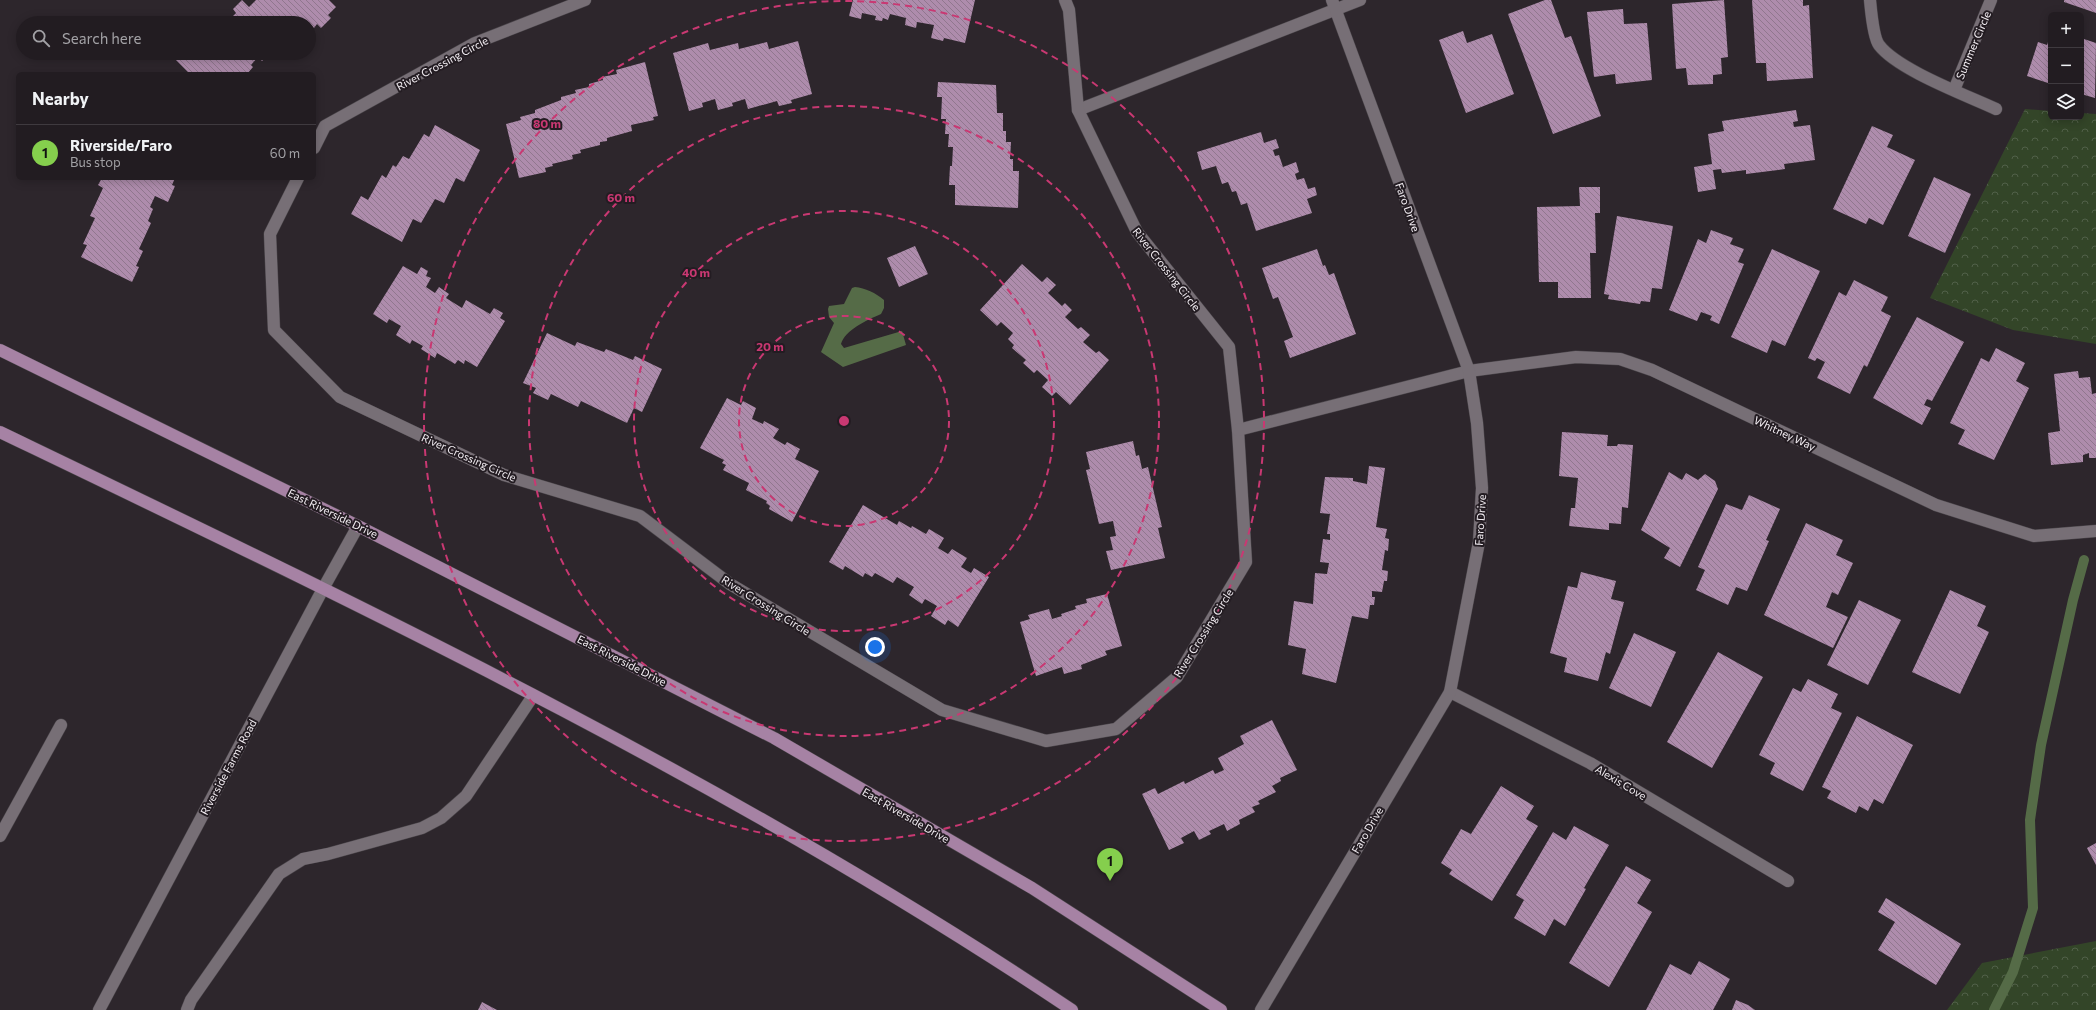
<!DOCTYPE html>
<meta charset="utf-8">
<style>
:root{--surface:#221c21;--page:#2e292e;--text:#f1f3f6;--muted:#a2a1a5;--line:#3f3a3f;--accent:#85cf4d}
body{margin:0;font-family:Commissioner,sans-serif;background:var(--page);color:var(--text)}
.controls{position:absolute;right:12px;top:12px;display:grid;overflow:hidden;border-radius:6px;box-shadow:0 2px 10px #0003}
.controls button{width:36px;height:36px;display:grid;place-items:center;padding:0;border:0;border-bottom:1px solid var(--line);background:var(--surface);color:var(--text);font:20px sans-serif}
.you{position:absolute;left:875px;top:647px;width:14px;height:14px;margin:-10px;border:3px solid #fff;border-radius:50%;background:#1a73e8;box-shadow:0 0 0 6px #1a73e833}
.badge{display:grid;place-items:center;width:26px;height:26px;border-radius:50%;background:var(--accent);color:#111;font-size:13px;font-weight:700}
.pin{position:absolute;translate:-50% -33px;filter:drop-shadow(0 1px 2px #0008)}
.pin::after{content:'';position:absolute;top:21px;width:14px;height:12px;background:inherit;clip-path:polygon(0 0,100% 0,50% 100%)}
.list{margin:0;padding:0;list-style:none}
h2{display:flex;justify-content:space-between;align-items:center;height:52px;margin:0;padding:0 16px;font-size:17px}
h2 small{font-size:13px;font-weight:400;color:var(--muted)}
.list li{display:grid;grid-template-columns:26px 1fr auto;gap:12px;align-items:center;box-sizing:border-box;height:56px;padding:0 16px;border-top:1px solid var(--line)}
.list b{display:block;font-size:15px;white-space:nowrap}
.list p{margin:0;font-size:13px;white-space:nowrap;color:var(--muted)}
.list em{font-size:13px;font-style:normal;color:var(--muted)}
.icon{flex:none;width:22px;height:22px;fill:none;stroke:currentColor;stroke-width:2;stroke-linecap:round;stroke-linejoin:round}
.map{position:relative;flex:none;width:2096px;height:1010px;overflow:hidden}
.search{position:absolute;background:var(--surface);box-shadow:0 2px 10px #0003;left:16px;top:16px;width:300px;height:44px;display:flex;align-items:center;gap:10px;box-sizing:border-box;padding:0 14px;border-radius:22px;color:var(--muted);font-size:15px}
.panel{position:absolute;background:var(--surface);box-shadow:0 2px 10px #0003;left:16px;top:72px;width:300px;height:108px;border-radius:6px}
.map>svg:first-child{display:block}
</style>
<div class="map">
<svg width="2096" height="1010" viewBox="0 0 2096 1010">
<defs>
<pattern id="forest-crowns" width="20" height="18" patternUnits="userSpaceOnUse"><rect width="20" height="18" fill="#334528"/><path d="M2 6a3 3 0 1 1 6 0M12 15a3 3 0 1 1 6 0" fill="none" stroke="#516048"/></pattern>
<pattern id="building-back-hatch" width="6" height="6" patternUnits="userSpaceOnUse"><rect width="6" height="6" fill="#ae8cac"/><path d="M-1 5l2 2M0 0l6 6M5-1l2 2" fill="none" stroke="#90778e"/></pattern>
</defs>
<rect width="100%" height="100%" fill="#2d262c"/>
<g fill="url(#forest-crowns)">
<polygon points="2025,109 2051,111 2051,117 2081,117 2081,113 2096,114 2096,344 2013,330 1930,298"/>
<polygon points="2096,941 2096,1010 1947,1010 1982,963"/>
</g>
<path fill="#556b47" d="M855 287C865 288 876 293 884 300V308L881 314C867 320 845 330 841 344L844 348 902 331 906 345 843 367 821 352 834 323 829 317 828 309 829 306 844 304 852 288Z"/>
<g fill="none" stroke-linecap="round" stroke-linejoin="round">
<polyline stroke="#556b47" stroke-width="10" points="1994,1010 2013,972 2033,908 2030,820 2041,745 2073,600 2084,560"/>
</g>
<g fill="url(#building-back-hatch)">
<polygon points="242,0 249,7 256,0 329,0 336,7 328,15 331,18 321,28 317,24 314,28 309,23 226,23 236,13 233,9"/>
<polygon points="853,0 975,0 965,43 944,38 943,41 931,38 934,25 917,22 916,28 905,25 906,18 890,14 888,20 883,18 882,21 875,20 876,16 862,13 861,19 849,16"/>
<polygon points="1545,0 1551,0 1565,38 1571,36 1601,116 1553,134 1508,14"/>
<polygon points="1724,0 1728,57 1721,58 1722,74 1713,75 1713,84 1688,85 1686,68 1676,69 1672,4"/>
<polygon points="1752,0 1803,0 1803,6 1809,5 1813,78 1767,81 1766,63 1756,63"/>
<polygon points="2064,0 2096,0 2096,13 2064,2"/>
<polygon points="1623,9 1624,24 1647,23 1652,80 1616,84 1615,74 1594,77 1587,12"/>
<polygon points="217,16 225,23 211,23"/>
<polygon points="1463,31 1467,43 1492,34 1514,94 1466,113 1439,40"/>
<polygon points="2051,33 2051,84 2027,76 2038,42 2047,45"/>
<polygon points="2081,38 2096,43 2095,98 2081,94"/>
<polygon points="798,41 812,94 791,100 792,103 779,106 777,101 748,109 745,99 732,103 733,106 718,110 715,99 702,103 703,107 689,111 673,53 708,43 710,50 738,43 739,49 767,42 769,49"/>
<polygon points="180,53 275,53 267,60 265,58 262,61 258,57 251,65 253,67 247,74 190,74 175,59"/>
<polygon points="645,62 658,116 653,117 654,120 631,125 632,131 607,138 607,141 600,142 600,145 580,150 581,153 572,155 573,159 552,164 553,166 545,168 546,172 519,178 506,124 521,120 520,117 535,113 535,110 561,100 561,97 576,93 575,90 589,87 589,84 603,80 602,77 617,74 616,70"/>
<polygon points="938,82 996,85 997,113 1003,113 1003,131 1006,131 1006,142 1011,142 1010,159 1013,159 1013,171 1019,171 1018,208 955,205 955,185 949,185 950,166 952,166 953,147 948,147 949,134 945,134 946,119 941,119 942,97 937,97"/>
<polygon points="1796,110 1798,121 1793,122 1794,127 1810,125 1815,160 1784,164 1785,169 1746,174 1746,170 1722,173 1721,169 1713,170 1716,189 1698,192 1694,167 1712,164 1708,134 1724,131 1722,121"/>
<polygon points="435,125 480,150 464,182 456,178 444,203 435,199 421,223 413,219 402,242 351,214 361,196 368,200 382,175 386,178 393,165 396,167 403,156 409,159 424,134 429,137"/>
<polygon points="1872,126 1893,135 1887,147 1915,160 1883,225 1869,218 1866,224 1833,209"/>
<polygon points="1261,132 1264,143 1276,139 1279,148 1273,150 1275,156 1279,155 1283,167 1296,162 1299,172 1295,174 1297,180 1304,178 1308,189 1315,187 1317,195 1307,199 1312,213 1256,231 1247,203 1241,205 1236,191 1232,192 1228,182 1222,184 1216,166 1202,170 1197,152"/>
<polygon points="1934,177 1971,194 1945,253 1908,236"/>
<polygon points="102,178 175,178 172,185 175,186 168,202 155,196 150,207 153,209 148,221 151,223 139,249 143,251 136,266 139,267 132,282 81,257 87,245 83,244 95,218 90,216 103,188 98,185"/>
<polygon points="1579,187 1600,187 1600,213 1595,213 1596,253 1590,253 1591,298 1558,298 1558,282 1539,282 1537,207 1580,206"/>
<polygon points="1617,216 1673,226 1662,289 1652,288 1650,302 1641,301 1640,304 1608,299 1609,295 1604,294"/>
<polygon points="1711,230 1733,238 1730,244 1744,249 1738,262 1744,264 1719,324 1710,320 1712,316 1701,312 1697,321 1669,310 1698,239 1706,243"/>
<polygon points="915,246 928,274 899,287 887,258"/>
<polygon points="1317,249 1323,266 1325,265 1329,275 1334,273 1356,334 1290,358 1284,341 1293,337 1278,297 1273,299 1262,268"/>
<polygon points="1772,249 1820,271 1785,346 1772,340 1767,353 1731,337"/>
<polygon points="1022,264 1042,282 1047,277 1056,285 1048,293 1062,306 1065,303 1072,310 1065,317 1078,329 1081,327 1090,335 1083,342 1096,353 1099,351 1109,360 1070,405 1056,392 1052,396 1042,387 1048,380 1037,370 1034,373 1023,363 1026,360 1012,348 1014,345 1008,339 1013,333 1001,322 997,326 980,310"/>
<polygon points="403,266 417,274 421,267 428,271 426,276 431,278 426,287 435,293 439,287 449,294 446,298 462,308 466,300 490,314 494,308 503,313 500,318 505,321 477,367 465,360 464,364 458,360 455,364 437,353 435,358 421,349 423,346 412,340 410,344 396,335 401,326 389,319 387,323 373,314"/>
<polygon points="1854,280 1888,297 1881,311 1891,316 1867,367 1864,365 1850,394 1817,378 1825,362 1817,358 1815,361 1808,358 1839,292 1846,296"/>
<polygon points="1917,317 1964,342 1932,401 1927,399 1924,405 1931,408 1922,425 1873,398"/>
<polygon points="547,333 575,346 577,342 604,352 606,349 633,360 635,356 662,369 642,412 634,408 627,423 581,401 578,407 551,394 548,400 533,393 536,388 523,383"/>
<polygon points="1996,348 2025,363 2016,381 2029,388 1994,460 1958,444 1965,430 1950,423 1981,358 1989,362"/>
<polygon points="2078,371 2079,378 2090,377 2092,394 2096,393 2096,458 2089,458 2089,453 2083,455 2083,462 2051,465 2048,433 2060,431 2054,374"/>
<polygon points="727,398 741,405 743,401 756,408 752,419 763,424 764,421 779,429 773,438 785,445 787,442 800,449 795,459 819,471 792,522 769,509 770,506 766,503 767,501 746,490 749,483 723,470 726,465 722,463 724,460 700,448"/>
<polygon points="1562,432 1608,435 1607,446 1617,446 1618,444 1633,445 1628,508 1622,507 1621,524 1609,523 1609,530 1569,526 1571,508 1575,508 1578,478 1559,476"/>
<polygon points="1133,441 1136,456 1139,455 1142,469 1148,467 1162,527 1158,528 1165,558 1111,570 1106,551 1113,550 1110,537 1116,536 1113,521 1099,524 1086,470 1090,469 1086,452"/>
<polygon points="1369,466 1385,468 1376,527 1387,529 1385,538 1389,539 1388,551 1385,550 1382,570 1388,571 1387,581 1384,581 1382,592 1372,591 1372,597 1375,597 1374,605 1370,605 1368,619 1352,616 1336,683 1302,674 1306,649 1288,645 1294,601 1313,604 1315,573 1327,574 1329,563 1320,562 1323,539 1330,540 1330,534 1327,534 1330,514 1320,513 1325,477 1353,478 1353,481 1367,484"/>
<polygon points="1669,472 1682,480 1686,473 1698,480 1705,474 1715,481 1718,489 1680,567 1664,558 1670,548 1641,530"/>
<polygon points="1749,495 1780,509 1766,540 1769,541 1747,591 1736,587 1728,605 1696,590 1705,570 1698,567 1726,504 1742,510"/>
<polygon points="863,505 897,525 899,521 911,528 912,526 926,534 929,529 944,538 938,548 948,554 952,549 967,558 961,567 971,573 974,568 989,577 958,627 948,620 945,625 931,616 937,606 925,599 922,604 909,595 914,587 897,577 893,583 875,573 872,577 865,573 863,577 845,566 843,570 829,562"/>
<polygon points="1806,523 1843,540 1836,555 1853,563 1838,595 1832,592 1826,607 1848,617 1833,648 1764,615"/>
<polygon points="1581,572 1616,581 1611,599 1624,602 1610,654 1606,652 1598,681 1564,672 1567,658 1550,653 1568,586 1577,588"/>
<polygon points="1950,590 1986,606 1977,626 1989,632 1960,694 1912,672"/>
<polygon points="1107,594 1122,646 1105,651 1107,655 1081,665 1082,669 1064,674 1062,667 1036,676 1020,622 1030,619 1028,615 1049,609 1052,619 1062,616 1061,614 1076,609 1075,606 1087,603 1086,599"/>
<polygon points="1859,600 1901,620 1868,685 1827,665"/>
<polygon points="1634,633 1676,652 1651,707 1609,688"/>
<polygon points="1718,652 1763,677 1712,768 1667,742"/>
<polygon points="1808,679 1838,694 1831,708 1842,713 1803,791 1770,774 1775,763 1759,755 1793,688 1801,692"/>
<polygon points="1857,716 1913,745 1883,804 1874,799 1868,811 1859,806 1856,813 1827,798 1831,791 1822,787"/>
<polygon points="1272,720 1297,770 1280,778 1281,781 1272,786 1276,792 1258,801 1260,804 1252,807 1255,812 1239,820 1240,824 1227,831 1224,824 1209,831 1211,834 1199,840 1194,831 1181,838 1184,843 1169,850 1142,794 1155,788 1158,794 1184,781 1185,784 1213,770 1215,774 1224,770 1218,758 1244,744 1240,736"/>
<polygon points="1501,786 1534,806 1526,819 1538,826 1492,901 1449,874 1452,870 1441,863 1461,829 1471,834"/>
<polygon points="1574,826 1609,845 1584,888 1586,889 1565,926 1554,919 1545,936 1514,918 1524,900 1516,895 1553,832 1566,840"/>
<polygon points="2096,843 2096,865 2087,848"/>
<polygon points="1626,866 1651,880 1637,903 1652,912 1609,987 1569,963"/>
<polygon points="1886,898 1961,944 1936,985 1878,950 1895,922 1878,912"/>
<polygon points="1699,961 1730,979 1713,1010 1646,1010 1670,964 1691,975"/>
<polygon points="1736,1000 1748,1005 1755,1010 1732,1010"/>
<polygon points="482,1002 497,1010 478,1010"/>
</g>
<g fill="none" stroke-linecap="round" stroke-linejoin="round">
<g stroke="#4a454a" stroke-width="13">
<g id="minor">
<path d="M1870 0C1871 10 1873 37 1879 45 1898 70 1966 95 1996 109"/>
<polyline points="1954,90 1991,0"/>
<polyline points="1078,110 1360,0"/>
<polyline points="314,148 325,126 475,43 585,0"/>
<polyline points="298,178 270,234 274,330 340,397 504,475 640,516 730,584 942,710 1046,741 1116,729 1177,677 1246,562 1238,430 1229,347 1137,232 1078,110 1069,10 1065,0"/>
<polyline points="1238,430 1469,371 1576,357 1620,359 1652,370 1936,505 2034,536 2096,531"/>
<polyline points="1450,692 1590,763 1788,881"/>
<polyline points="0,836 61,725"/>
<polyline points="99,1010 324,587 358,526"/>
<polyline points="187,1010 191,1000 279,874 303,859 328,854 422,828 441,818 466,796 533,696"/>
<polyline points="1261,1010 1450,692 1479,542 1482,488 1477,423 1469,371 1332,0"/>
</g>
</g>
<g stroke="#4a454a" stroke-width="13">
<g id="major">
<polyline points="0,350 358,526 774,738 1032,888 1221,1010"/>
<path d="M0 432C366 608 734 783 1072 1010"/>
</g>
</g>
<use href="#minor" stroke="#776f76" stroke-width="12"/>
<use href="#major" stroke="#a682a4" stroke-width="12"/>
</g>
<g fill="none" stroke="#c93872" stroke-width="2" stroke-dasharray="7 5">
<circle cx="844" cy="421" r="105"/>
<circle cx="844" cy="421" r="210"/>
<circle cx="844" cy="421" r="315"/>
<circle cx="844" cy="421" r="420"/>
</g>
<g text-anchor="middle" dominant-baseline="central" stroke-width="4" stroke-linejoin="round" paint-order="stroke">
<g font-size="11" fill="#f3eef3" stroke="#231c22">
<text transform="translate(1973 45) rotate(-67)">Summer Circle</text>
<text transform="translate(442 63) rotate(-28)">River Crossing Circle</text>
<text transform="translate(1408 207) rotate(70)">Faro Drive</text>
<text transform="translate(1167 269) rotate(52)">River Crossing Circle</text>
<text transform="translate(1785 433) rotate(25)">Whitney Way</text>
<text transform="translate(469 457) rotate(24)">River Crossing Circle</text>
<text transform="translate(333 513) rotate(26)">East Riverside Drive</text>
<text transform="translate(1480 520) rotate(-86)">Faro Drive</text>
<text transform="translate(766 605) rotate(32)">River Crossing Circle</text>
<text transform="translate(1203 633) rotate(-58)">River Crossing Circle</text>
<text transform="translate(622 660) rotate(27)">East Riverside Drive</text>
<text transform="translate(228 767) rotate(-62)">Riverside Farms Road</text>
<text transform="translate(1621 782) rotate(31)">Alexis Cove</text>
<text transform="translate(906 815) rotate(30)">East Riverside Drive</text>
<text transform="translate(1367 830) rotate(-60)">Faro Drive</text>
</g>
</g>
<circle cx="844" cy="421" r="6" fill="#c93872" stroke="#231c22" stroke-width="2"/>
<g font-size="12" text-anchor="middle" font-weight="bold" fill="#c93872" stroke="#231c22" stroke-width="4" stroke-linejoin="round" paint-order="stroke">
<text x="547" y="128">80 m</text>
<text x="621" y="202">60 m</text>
<text x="696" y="277">40 m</text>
<text x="770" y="351">20 m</text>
</g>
</svg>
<div class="controls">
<button>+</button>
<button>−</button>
<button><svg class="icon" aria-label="layers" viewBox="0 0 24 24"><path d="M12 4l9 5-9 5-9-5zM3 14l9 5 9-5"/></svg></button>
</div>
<div class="you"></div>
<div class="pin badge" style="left:1110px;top:881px">1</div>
<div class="search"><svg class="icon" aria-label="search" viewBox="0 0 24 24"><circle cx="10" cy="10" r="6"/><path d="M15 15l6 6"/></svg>Search here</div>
<section class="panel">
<h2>Nearby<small></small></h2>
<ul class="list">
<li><span class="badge">1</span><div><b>Riverside/Faro</b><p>Bus stop</p></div><em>60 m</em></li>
</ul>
</section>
</div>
